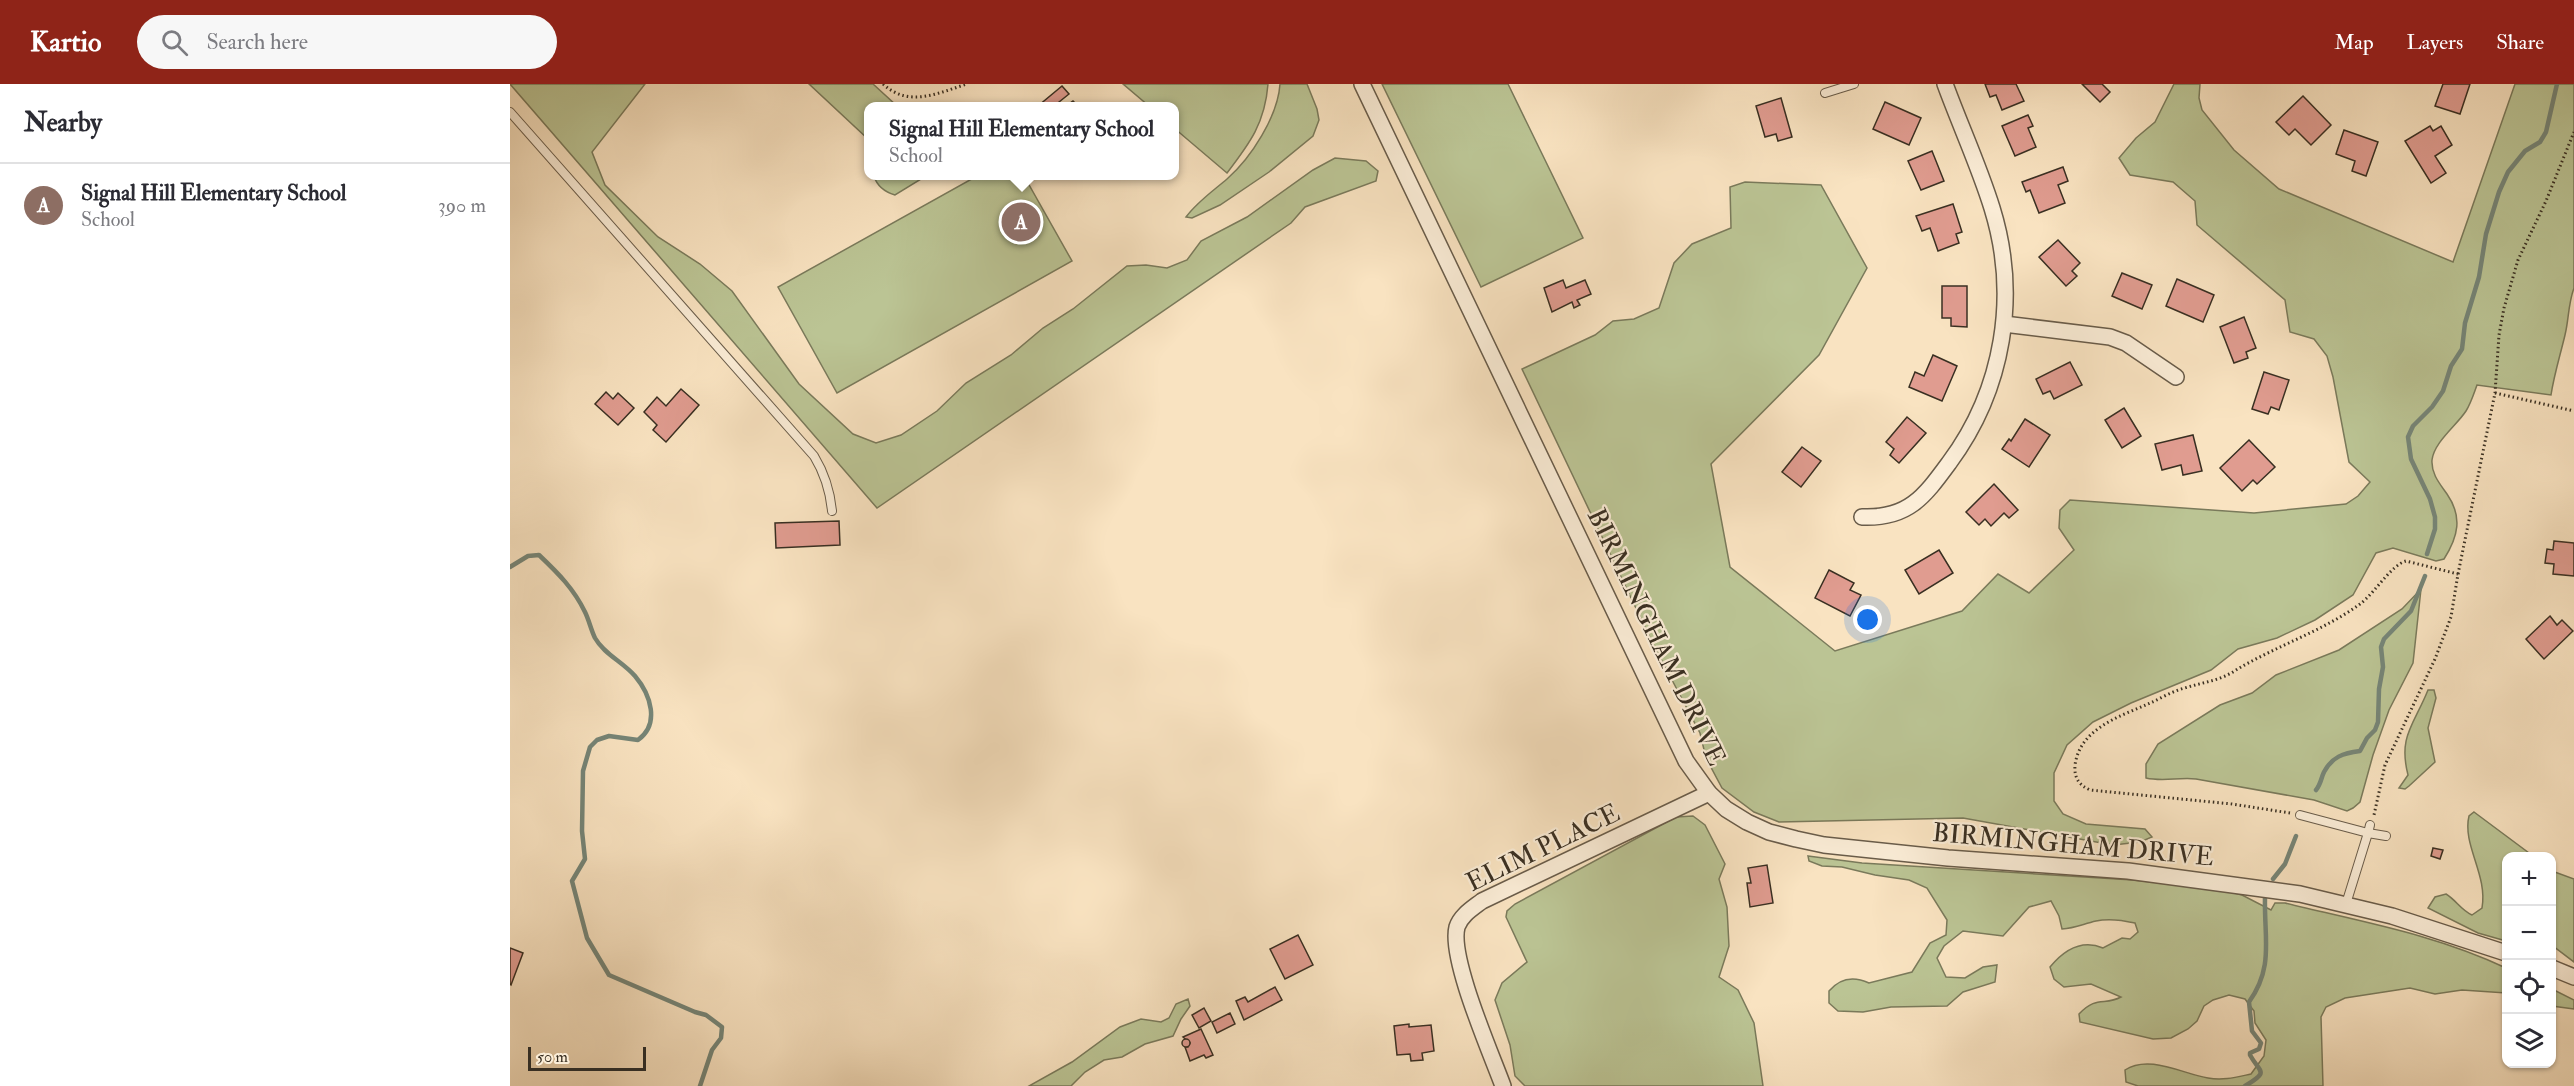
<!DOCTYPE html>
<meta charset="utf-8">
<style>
:root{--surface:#fff;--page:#f7f7f7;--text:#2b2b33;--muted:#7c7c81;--line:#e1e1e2;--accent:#8f2418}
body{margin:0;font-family:"IM FELL Double Pica",serif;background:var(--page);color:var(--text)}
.controls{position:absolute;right:18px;bottom:18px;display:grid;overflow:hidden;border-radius:12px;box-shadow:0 2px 4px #0004}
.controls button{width:54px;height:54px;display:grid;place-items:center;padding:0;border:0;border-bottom:2px solid var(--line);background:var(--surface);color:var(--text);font:30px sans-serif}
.scale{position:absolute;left:18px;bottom:15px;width:118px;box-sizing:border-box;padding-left:6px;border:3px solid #392f22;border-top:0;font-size:16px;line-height:21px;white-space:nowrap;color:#392f22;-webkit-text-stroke:4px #fbedd7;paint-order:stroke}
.you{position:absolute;left:1358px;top:536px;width:21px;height:21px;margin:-15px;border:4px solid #fff;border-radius:50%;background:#1a73e8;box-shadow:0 0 0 9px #1a73e833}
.badge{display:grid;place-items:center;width:39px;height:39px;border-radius:50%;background:var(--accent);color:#fff;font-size:20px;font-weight:700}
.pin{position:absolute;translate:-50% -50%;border:3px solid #fff;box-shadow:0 2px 6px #0006}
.popup{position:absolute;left:354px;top:18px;width:315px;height:78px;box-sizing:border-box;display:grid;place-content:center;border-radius:12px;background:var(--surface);filter:drop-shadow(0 2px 4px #0005);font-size:20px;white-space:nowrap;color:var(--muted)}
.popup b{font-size:22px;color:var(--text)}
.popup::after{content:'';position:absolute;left:50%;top:100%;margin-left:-12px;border:12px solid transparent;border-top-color:var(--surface)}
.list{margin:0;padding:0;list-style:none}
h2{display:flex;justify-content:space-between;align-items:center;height:78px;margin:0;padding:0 24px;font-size:26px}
h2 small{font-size:20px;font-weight:400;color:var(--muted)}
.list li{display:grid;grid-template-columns:39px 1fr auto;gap:18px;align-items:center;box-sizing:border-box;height:84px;padding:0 24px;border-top:2px solid var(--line)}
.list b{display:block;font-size:22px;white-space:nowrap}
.list p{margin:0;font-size:20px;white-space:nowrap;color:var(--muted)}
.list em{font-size:20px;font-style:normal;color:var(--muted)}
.icon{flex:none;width:33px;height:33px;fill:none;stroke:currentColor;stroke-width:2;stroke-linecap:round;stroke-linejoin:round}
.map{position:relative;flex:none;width:2064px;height:1002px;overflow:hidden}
header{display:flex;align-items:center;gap:36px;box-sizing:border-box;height:84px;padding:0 30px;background:var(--accent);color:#fff}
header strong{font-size:28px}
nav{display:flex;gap:33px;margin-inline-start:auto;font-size:21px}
.search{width:420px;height:54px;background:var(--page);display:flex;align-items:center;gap:15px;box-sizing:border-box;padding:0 21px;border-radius:33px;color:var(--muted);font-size:22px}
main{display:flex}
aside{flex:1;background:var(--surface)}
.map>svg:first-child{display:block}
</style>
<header>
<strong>Kartio</strong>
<div class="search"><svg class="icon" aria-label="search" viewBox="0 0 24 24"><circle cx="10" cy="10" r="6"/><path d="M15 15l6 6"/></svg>Search here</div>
<nav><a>Map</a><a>Layers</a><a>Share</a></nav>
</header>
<main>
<aside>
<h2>Nearby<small></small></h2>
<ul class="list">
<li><span class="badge" style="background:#8d6e63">A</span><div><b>Signal Hill Elementary School</b><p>School</p></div><em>390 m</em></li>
</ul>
</aside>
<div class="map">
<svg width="2064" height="1002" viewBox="0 0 2064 1002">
<rect width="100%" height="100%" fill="#f9e3c1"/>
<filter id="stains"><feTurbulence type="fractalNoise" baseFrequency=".00333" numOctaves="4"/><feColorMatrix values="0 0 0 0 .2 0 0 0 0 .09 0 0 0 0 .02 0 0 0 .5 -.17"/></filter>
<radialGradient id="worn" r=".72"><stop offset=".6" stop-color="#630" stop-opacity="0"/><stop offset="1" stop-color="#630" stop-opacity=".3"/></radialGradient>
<g fill="#bbc494" stroke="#7a7a5b" stroke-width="1.5">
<polygon points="0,0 135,0 82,68 95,101 148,153 190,180 222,207 289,300 343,350 366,359 391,351 427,327 456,299 501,271 533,244 563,225 617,182 636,181 657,184 677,176 691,157 737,133 803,86 825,74 856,77 868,87 866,97 795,123 781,139 367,424"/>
<polygon points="299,0 363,0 387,22 358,22 358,55"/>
<path d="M613 0H758C755 39 740 59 717 89L664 44V22H639Z"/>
<path d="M770 0H797L807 25 809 36 803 52 759 88 710 121 682 134 676 133C687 118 703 107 717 95 741 74 768 32 770 0Z"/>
<polygon points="872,0 998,0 1073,154 971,203"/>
<path d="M1664 0H1690L1689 14 1692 26 1724 66 1769 105 1943 178 2005 0H2064V204C2058 220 2059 235 2055 251 2050 272 2044 291 2041 311L1967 301C1964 309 1961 319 1956 327 1947 341 1924 358 1922 376 1921 390 1930 400 1937 410 1953 433 1948 453 1934 475L1926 477 1883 464 1866 469 1843 511 1805 536 1767 554 1728 565 1701 586 1621 619 1583 638 1557 661 1544 689V717L1553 730 1576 740 1635 745 1642 753 1630 758 1603 761 1453 734 1269 738 1244 728 1212 704 1196 674 1190 649 1143 560 1012 285 1085 251 1103 237 1124 235 1149 224 1164 179 1182 160 1221 144 1220 103 1235 98 1311 101 1357 184 1309 271 1201 380 1220 483 1325 567 1452 527 1488 490 1519 509 1564 466 1549 444 1550 426 1560 416 1744 429 1836 420 1848 412 1860 398 1839 378 1823 293 1817 272 1804 255 1780 248 1775 216 1687 141 1685 117 1663 98 1620 91 1609 74 1626 54 1645 38Z"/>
<path d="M364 92H416L385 111C375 108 367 102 364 92Z"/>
<polygon points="467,92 514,92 562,177 327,309 268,203"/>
<path d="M1911 505 1903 579 1879 626 1863 671 1850 718 1843 724 1837 727 1804 716 1686 695C1669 693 1653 698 1636 694V680L1648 660 1710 621 1742 609 1766 591 1829 566 1892 525Z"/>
<path d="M1918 606H1924L1926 614 1918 644 1925 678 1899 702 1895 705 1889 704 1898 691C1888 652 1904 641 1918 606Z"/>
<path d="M1964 728 2023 772H1996V857L1968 849 1918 824 1925 813 1936 810C1946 816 1951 826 1962 831L1972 824C1978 791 1952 761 1959 732Z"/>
<polygon points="1183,732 1195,741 1215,780 1209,795 1217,823 1219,862 1209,893 1228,906 1244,939 1253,1002 1015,1002 1005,992 1000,961 985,916 992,899 1017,878 996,833 997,827 1005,820 1166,733"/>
<path d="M1298 772 1352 779 1623 796 1709 805 1732 811 1761 826 1765 819H1775C1852 838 1924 850 1996 884V909L1952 906 1925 910 1900 904 1835 914 1816 923 1811 933 1813 1002H1628L1616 998 1615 986C1639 970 1673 990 1698 994 1713 997 1727 993 1741 990L1754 972 1756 956 1745 939 1744 927 1735 915 1719 911 1703 916 1694 922 1687 937 1678 945 1661 954 1643 955 1570 938 1569 930C1587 911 1594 922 1611 913L1581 900 1554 903 1544 895 1540 883C1554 866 1572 855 1593 864L1612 854 1620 855 1628 848 1625 839C1612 836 1599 834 1586 837 1573 840 1565 844 1552 845L1549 832 1541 817 1519 823 1493 852 1453 847 1434 862 1427 874 1436 893 1455 894 1473 883 1487 881 1485 898 1453 908 1437 922 1381 923 1353 928 1328 927 1319 919V907C1330 894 1344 892 1359 899L1402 888 1420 859 1436 851 1437 836 1417 804 1399 796 1365 791 1332 783 1312 782 1299 777Z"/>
<polygon points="2042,787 2064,795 2064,878 2043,862 2042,857"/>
<polygon points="2042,905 2064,916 2064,925 2042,922"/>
<polygon points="678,915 680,922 671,935 663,952 635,960 612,973 594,976 575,988 561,1002 519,1002 562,978 610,943 631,935 651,938 659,934 666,920"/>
</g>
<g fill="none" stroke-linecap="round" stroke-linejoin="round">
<g stroke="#768577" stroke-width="4.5">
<polyline points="1917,470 1925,445 1925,433 1920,415 1901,375 1898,353 1903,342 1922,323 1933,307 1941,282 1952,265 1955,239 1969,193 1976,150 1989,108 1998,88 2015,67 2030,58 2036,48 2047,0"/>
<path d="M0 483 18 472 29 471C48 489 64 505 75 528 79 536 81 546 85 554 94 570 113 578 125 592 141 611 150 640 128 656L99 652 87 656 80 663 73 687 72 747 75 775 62 797 77 854 99 891 185 928 196 931 212 943 211 954 202 966 190 1002"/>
<path d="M1806 706C1811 700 1811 694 1814 688 1822 673 1833 669 1850 667L1857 654 1865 646 1868 638 1869 605 1873 583 1871 563 1874 555 1901 527 1915 492"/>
<polyline points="1763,795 1775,780 1786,752"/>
<path d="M1735 1002C1760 987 1750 989 1740 971V969L1749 965 1751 959 1742 947 1739 918C1764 883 1754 855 1755 814"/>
</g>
</g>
<g fill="#e09c90" stroke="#392f22" stroke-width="1.5">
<polygon points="1475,0 1506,0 1514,17 1492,26 1486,11 1480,13"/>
<polygon points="1572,0 1592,0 1600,8 1590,18"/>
<polygon points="1933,0 1960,0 1950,30 1925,22"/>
<polygon points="552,2 559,10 544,22 528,22"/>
<polygon points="1793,12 1821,41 1801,61 1785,45 1779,51 1766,38"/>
<polygon points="1271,14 1282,53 1268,57 1266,50 1255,53 1246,22"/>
<polygon points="563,17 568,22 556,22"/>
<polygon points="1375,18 1411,34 1399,61 1363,45"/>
<polygon points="1518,31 1523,42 1518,44 1526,63 1505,72 1492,42"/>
<polygon points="1920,42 1923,47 1931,42 1942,61 1925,72 1936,89 1921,99 1895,57"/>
<polygon points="1834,46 1868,58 1856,92 1842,87 1845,77 1826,70"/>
<polygon points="1422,67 1434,97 1411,106 1398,77"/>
<polygon points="1553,83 1558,97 1548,101 1555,119 1529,129 1520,106 1516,108 1512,98"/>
<polygon points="1443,120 1452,148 1446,150 1449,159 1428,167 1420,144 1412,147 1406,132"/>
<polygon points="1548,156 1570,179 1562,187 1567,192 1556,202 1529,173"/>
<polygon points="1612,189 1642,201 1632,225 1602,212"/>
<polygon points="1667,195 1704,211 1693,238 1656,222"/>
<polygon points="1053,196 1056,204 1075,196 1081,210 1067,216 1070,221 1064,224 1062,218 1042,228 1034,204"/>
<polygon points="1432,202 1457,202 1457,243 1441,242 1441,234 1432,234"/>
<polygon points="1734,233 1746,264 1736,268 1738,274 1724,279 1710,243"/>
<polygon points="1423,271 1447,282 1432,317 1399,303 1405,288 1414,292"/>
<polygon points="1560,278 1572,301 1544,315 1540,307 1533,310 1526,295"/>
<polygon points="1754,288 1779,296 1769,326 1761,323 1758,330 1742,325"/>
<polygon points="171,305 189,321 156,358 143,346 147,341 134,328 147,313 156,322"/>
<polygon points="96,308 103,315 108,309 124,324 108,341 85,320"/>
<polygon points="1614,324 1631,352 1612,364 1595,336"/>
<polygon points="1397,333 1416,349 1389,379 1380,371 1384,365 1376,358"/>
<polygon points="1515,335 1540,351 1519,383 1492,365 1499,355 1501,357"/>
<polygon points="1683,351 1692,387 1673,391 1671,381 1652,386 1645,360"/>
<polygon points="1739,356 1765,383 1747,400 1743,396 1732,407 1710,384"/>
<polygon points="1292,363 1311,377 1291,403 1272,388"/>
<polygon points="1484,400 1508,426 1499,434 1494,429 1481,442 1475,435 1469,441 1456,428"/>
<polygon points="329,437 330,461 266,464 265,439"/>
<polygon points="2044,457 2064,459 2064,492 2043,490 2044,480 2035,479 2037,465 2043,466"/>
<polygon points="1429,466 1443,489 1409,510 1395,486"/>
<polygon points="1319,486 1344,499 1340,506 1351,511 1340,532 1305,514"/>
<polygon points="2040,532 2047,541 2052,536 2063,547 2034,575 2016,555"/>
<polygon points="1923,764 1933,766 1930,775 1921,772"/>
<polygon points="1257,781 1263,819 1240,823 1237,799 1241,799 1238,784"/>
<polygon points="788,851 803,881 775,895 760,865"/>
<polygon points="0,864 13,869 1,901 0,900"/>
<polygon points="765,903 772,916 734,936 726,917 735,913 738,918"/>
<polygon points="694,924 701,937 689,944 682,931"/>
<polygon points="720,929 725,940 707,949 702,938"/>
<polygon points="899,940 899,943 921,941 924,967 912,969 913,976 901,977 900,970 887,971 884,942"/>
<polygon points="691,945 703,971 696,974 694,971 680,977 675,963 678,963 680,959 673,953"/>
<circle cx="676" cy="959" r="4"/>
</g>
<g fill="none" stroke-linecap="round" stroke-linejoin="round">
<g stroke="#695c4a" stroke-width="10">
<g id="lane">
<polyline points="1315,9 1344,0"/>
<path d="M0 28 304 372C315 390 320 406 322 427"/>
<polyline points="1790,731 1858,749 1836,820"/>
<polyline points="1860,741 1858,749 1876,752"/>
</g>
</g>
<g stroke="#695c4a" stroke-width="18">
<g id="street">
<polyline points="852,0 1176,677 1199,709 1216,725 1237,738 1259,748 1286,755 1314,761 1438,774 1618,787 1790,810 1882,832 1996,869"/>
<polyline points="1494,240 1600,253 1616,259 1666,293"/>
<path d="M1352 433C1398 435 1414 413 1439 379 1494 305 1509 211 1482 124 1469 82 1450 41 1435 0"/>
<polyline points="2042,884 2064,893"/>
<path d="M993 1002C981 969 939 874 947 843 951 831 963 824 972 817L1199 709"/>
</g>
</g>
<g stroke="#392f22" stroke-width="3" stroke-dasharray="1.5 3" stroke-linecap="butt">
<path d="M373 0C399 24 428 9 457 0"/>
<polyline points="1985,309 2064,327"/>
<polyline points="1948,490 1985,309 1989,251 1994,224 2008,176 2036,117 2064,48"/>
<path d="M1780 729 1722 720 1580 706C1569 701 1564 694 1565 681 1570 645 1608 633 1638 620 1650 615 1662 607 1675 604 1693 598 1710 597 1726 586 1766 562 1813 547 1850 520 1865 509 1881 481 1896 477L1948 490 1941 533 1925 575 1875 681 1864 731"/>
</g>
<use href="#lane" stroke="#fbedd7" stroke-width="8"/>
<use href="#street" stroke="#fbedd7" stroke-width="15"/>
</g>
<g text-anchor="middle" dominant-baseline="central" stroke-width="4.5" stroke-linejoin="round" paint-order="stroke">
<g font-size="26" fill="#392f22" stroke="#fbedd7">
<text transform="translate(1146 553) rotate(64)">BIRMINGHAM DRIVE</text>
<text transform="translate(1563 761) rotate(5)">BIRMINGHAM DRIVE</text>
<text transform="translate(1033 764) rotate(-26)">ELIM PLACE</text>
</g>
</g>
<rect width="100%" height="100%" filter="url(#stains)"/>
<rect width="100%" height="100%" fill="url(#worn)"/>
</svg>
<div class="controls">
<button>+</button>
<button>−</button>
<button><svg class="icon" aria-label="locate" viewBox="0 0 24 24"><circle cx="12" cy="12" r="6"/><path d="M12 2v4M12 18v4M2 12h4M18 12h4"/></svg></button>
<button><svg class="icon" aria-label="layers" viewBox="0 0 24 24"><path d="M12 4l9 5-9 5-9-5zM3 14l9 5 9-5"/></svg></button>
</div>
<div class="scale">50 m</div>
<div class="you"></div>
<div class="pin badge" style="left:511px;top:138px;background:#8d6e63">A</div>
<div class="popup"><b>Signal Hill Elementary School</b>School</div>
</div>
</main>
